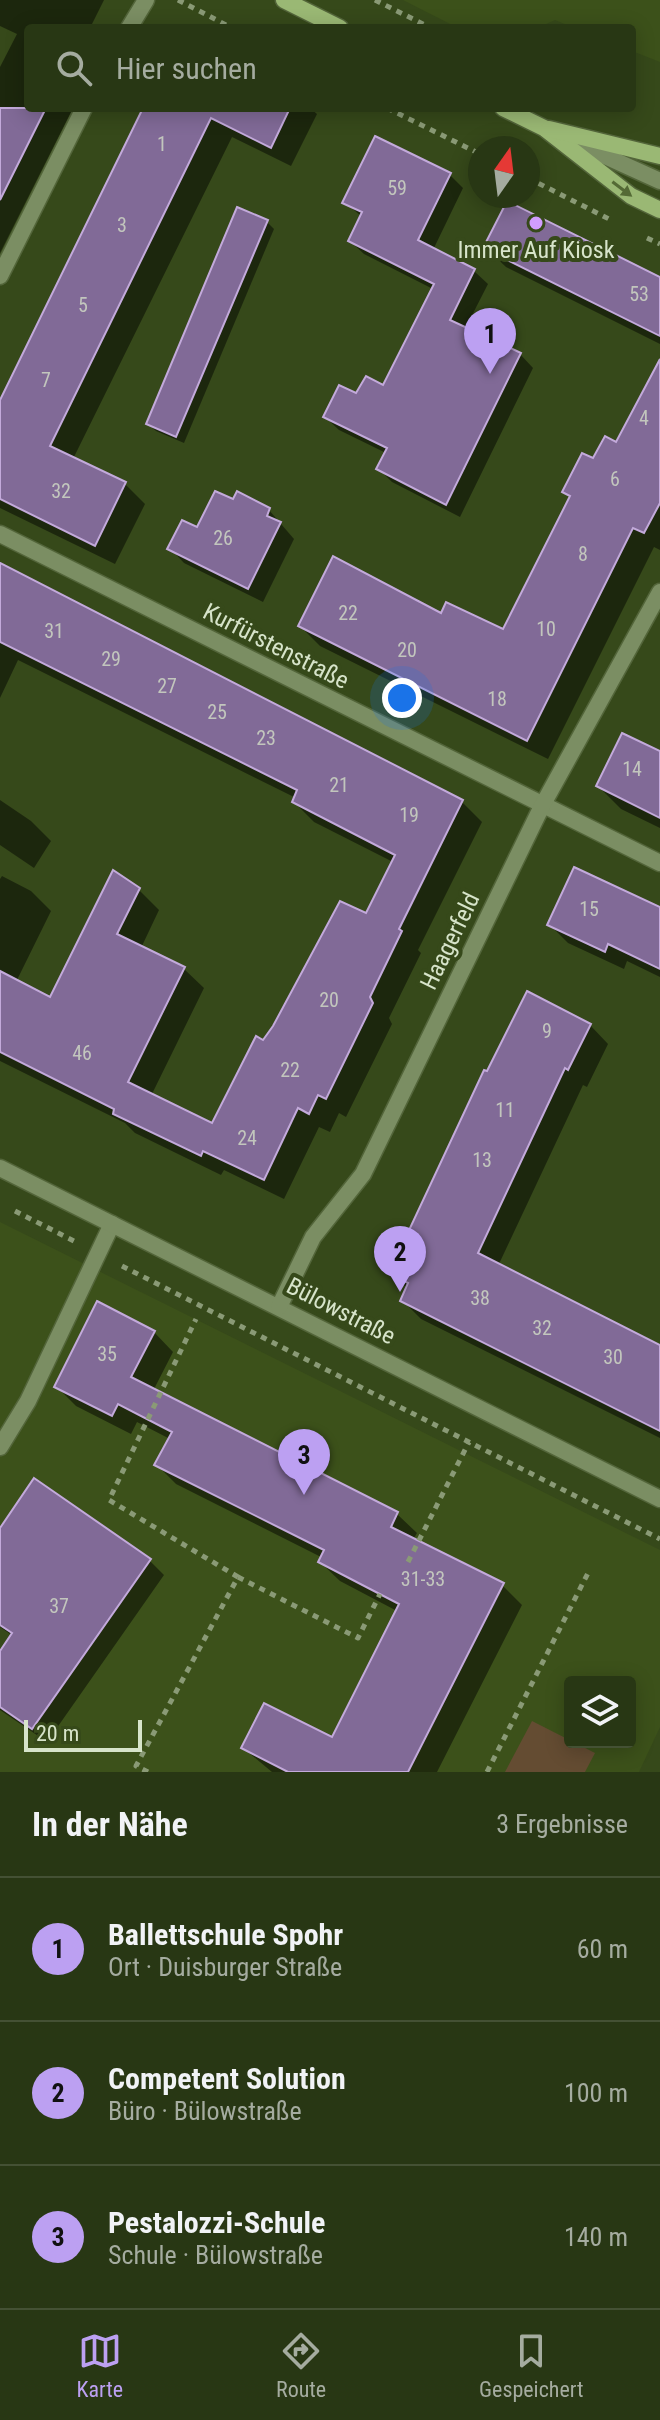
<!DOCTYPE html>
<html lang="de">
<meta charset="utf-8">
<style>
:root{--surface:#283714;--page:#303f1d;--text:#f1f3f6;--muted:#a5aca0;--line:#445134;--accent:#bca0f2}
body{margin:0;font-family:"Roboto Condensed",sans-serif;background:var(--page);color:var(--text)}
.controls{position:absolute;right:24px;bottom:24px;display:grid;overflow:hidden;border-radius:8px;box-shadow:0 4px 20px #0003}
.controls button{width:72px;height:72px;display:grid;place-items:center;padding:0;border:0;border-bottom:2px solid var(--line);background:var(--surface);color:var(--text);font:40px sans-serif}
.compass{position:absolute;left:468px;top:136px;width:72px;height:72px;border-radius:50%;background:var(--surface);box-shadow:0 4px 20px #0003;rotate:14deg}
.scale{position:absolute;left:24px;bottom:20px;width:118px;box-sizing:border-box;padding-left:8px;border:4px solid #d7e4ca;border-top:0;font-size:22px;line-height:28px;white-space:nowrap;color:#d7e4ca;-webkit-text-stroke:6px #36491a;paint-order:stroke}
.you{position:absolute;left:402px;top:698px;width:28px;height:28px;margin:-20px;border:6px solid #fff;border-radius:50%;background:#1a73e8;box-shadow:0 0 0 12px #1a73e833}
.badge{display:grid;place-items:center;width:52px;height:52px;border-radius:50%;background:var(--accent);color:#111;font-size:26px;font-weight:700}
.pin{position:absolute;translate:-50% -66px;filter:drop-shadow(0 2px 4px #0008)}
.pin::after{content:'';position:absolute;top:42px;width:28px;height:24px;background:inherit;clip-path:polygon(0 0,100% 0,50% 100%)}
.list{margin:0;padding:0;list-style:none}
h2{display:flex;justify-content:space-between;align-items:center;height:104px;margin:0;padding:0 32px;font-size:34px}
h2 small{font-size:26px;font-weight:400;color:var(--muted)}
.list li{display:grid;grid-template-columns:52px 1fr auto;gap:24px;align-items:center;box-sizing:border-box;height:144px;padding:0 32px;border-top:2px solid var(--line)}
.list b{display:block;font-size:30px;white-space:nowrap}
.list p{margin:0;font-size:26px;white-space:nowrap;color:var(--muted)}
.list em{font-size:26px;font-style:normal;color:var(--muted)}
.icon{flex:none;width:44px;height:44px;fill:none;stroke:currentColor;stroke-width:2;stroke-linecap:round;stroke-linejoin:round}
.map{position:relative;flex:none;width:660px;height:1772px;overflow:hidden}
.search{position:absolute;background:var(--surface);box-shadow:0 4px 20px #0003;left:24px;right:24px;top:24px;height:88px;display:flex;align-items:center;gap:20px;box-sizing:border-box;padding:0 28px;border-radius:8px;color:var(--muted);font-size:30px}
.sheet{height:536px;background:var(--surface)}
nav{display:flex;justify-content:space-around;align-items:center;box-sizing:border-box;height:112px;border-top:2px solid var(--line);background:var(--surface);font-size:22px;color:var(--muted)}
nav a{display:grid;justify-items:center;gap:4px}
nav .on{color:var(--accent)}
.map>svg:first-child{display:block}
</style>
<div class="map">
<svg width="660" height="1772" viewBox="0 0 660 1772">
<rect width="100%" height="100%" fill="#36491a"/>
<g fill="#3c511a" fill-rule="evenodd">
<polygon points="403,0 660,0 660,62 632,51 632,28 574,28 555,20 537,28 458,28"/>
<path d="M0 1222 660 1550V1727L639 1772H0V1707L31 1729 150 1559 34 1478 11 1512 0 1556ZM570 1682H630V1742H570Z"/>
</g>
<polygon fill="#644c32" points="532,1721 595,1753 585,1772 505,1772"/>
<g fill="#0007">
<polygon points="0,0 104,0 90,28 28,28 28,108 73,108 0,253 0,67 17,34 0,26"/>
<polygon points="146,108 310,108 317,114 291,166 232,137 73,459 125,484 145,504 115,564 0,508 0,404"/>
<polygon points="450,175 463,188 433,250 474,271 488,284 465,329 520,354 533,368 460,517 392,482 379,469 386,453 339,430 325,417 357,396 384,388 433,289 364,254 350,241 362,217 345,202"/>
<polygon points="267,222 274,229 184,443 156,431 148,424"/>
<polygon points="486,248 660,279 660,344 506,267"/>
<polygon points="660,362 660,550 654,547 548,759 320,646 300,626 441,616 504,632 571,498 565,492 594,461 617,445"/>
<polygon points="234,502 269,510 294,539 263,602 184,563 170,548"/>
<polygon points="0,565 462,802 482,822 418,950 421,953 389,1018 392,1024 346,1117 339,1113 330,1132 319,1127 284,1199 224,1170 221,1175 135,1133 125,1123 0,1061 0,879 2,876 31,891 51,911 16,982 51,999 114,873 139,890 159,910 141,948 183,968 204,988 151,1096 213,1126 264,1043 367,916 393,862 314,822 294,802 296,798 18,660 0,698"/>
<polygon points="660,751 660,828 621,809 598,786"/>
<polygon points="0,800 31,821 51,841 34,868 0,845"/>
<polygon points="660,910 660,977 627,961 624,969 568,943 550,925"/>
<polygon points="590,1025 608,1044 587,1087 583,1085 498,1266 660,1346 660,1438 421,1319 402,1300 408,1289 391,1273"/>
<polygon points="154,1332 173,1352 153,1391 397,1514 417,1533 413,1540 502,1585 522,1605 437,1772 272,1772 243,1748 332,1739 397,1611 340,1581 320,1562 323,1558 176,1484 157,1465 170,1439 137,1422 131,1434 76,1406 56,1386"/>
<polygon points="0,1530 149,1560 164,1575 47,1742 0,1710 0,1654 13,1636 0,1627"/>
</g>
<g fill="#816a97" stroke="#c3aadb" stroke-width="2">
<polygon points="0,108 46,108 0,200"/>
<polygon points="143,108 290,108 271,148 211,118 50,446 126,482 95,546 0,499 0,400"/>
<polygon points="375,136 451,173 418,240 475,269 450,320 521,353 446,505 376,469 387,448 323,417 339,385 356,393 366,376 383,385 434,284 348,241 362,212 342,203"/>
<polygon points="507,201 660,277 660,336 483,248"/>
<polygon points="237,207 268,220 176,437 146,424"/>
<polygon points="660,359 660,503 644,533 633,528 527,741 298,626 333,556 441,613 446,602 503,629 570,496 562,492 582,453 593,458 605,436 616,442"/>
<polygon points="215,491 233,499 237,491 270,508 267,516 281,522 248,589 167,549 182,520 197,527"/>
<polygon points="0,563 463,800 399,929 402,931 370,997 373,1003 326,1099 318,1095 309,1114 298,1108 264,1180 203,1151 201,1156 113,1114 114,1109 0,1052 0,971 50,997 113,870 140,888 117,934 185,967 128,1082 212,1123 256,1036 263,1040 273,1026 340,901 366,913 395,855 292,802 297,790 0,642"/>
<polygon points="622,733 660,751 660,818 596,786"/>
<polygon points="574,867 660,907 660,969 608,944 605,952 547,925"/>
<polygon points="527,991 591,1024 568,1070 565,1068 478,1253 660,1345 660,1431 400,1301 408,1283 389,1273 484,1070 487,1071"/>
<polygon points="97,1301 155,1331 131,1377 398,1512 391,1527 504,1583 408,1772 288,1772 241,1748 264,1703 332,1737 399,1604 318,1562 324,1550 154,1465 172,1432 118,1404 112,1416 54,1387"/>
<polygon points="34,1478 151,1559 32,1729 0,1707 0,1651 12,1633 0,1625 0,1528"/>
</g>
<g fill="none" stroke-linecap="round" stroke-linejoin="round">
<g stroke="#53653a" stroke-width="19">
<g id="service">
<polyline points="563,137 660,181"/>
<polyline points="0,1447 28,1401 112,1224"/>
</g>
</g>
<g stroke="#53653a" stroke-width="19">
<g id="minor">
<polyline points="129,28 146,0"/>
<polyline points="0,276 84,108"/>
<polyline points="0,534 660,863"/>
<polyline points="0,1168 660,1499"/>
<polyline points="279,1307 313,1237 363,1174 542,806 660,592"/>
</g>
</g>
<g stroke="#53653a" stroke-width="19">
<g id="secondary">
<polyline points="284,0 340,28"/>
<polyline points="503,108 544,128 631,196 660,210"/>
<polyline points="549,129 660,156"/>
</g>
</g>
<g stroke="#8a9a76" stroke-width="5" stroke-dasharray="6 6" stroke-linecap="butt">
<polyline points="178,0 232,28"/>
<polyline points="375,0 431,28"/>
<polyline points="387,108 480,154"/>
<polyline points="528,178 613,221"/>
<polyline points="647,238 660,244"/>
<polyline points="15,1211 74,1241"/>
<polyline points="122,1266 660,1539"/>
<polyline points="408,1562 469,1442"/>
<polyline points="238,1577 358,1638 380,1594"/>
<polyline points="148,1772 136,1766 238,1577 109,1500 196,1319"/>
<polyline points="487,1772 588,1573"/>
</g>
<use href="#service" stroke="#7b8e63" stroke-width="16"/>
<use href="#minor" stroke="#7b8e63" stroke-width="16"/>
<use href="#secondary" stroke="#9ab874" stroke-width="16"/>
</g>
<defs><path id="oneway-solid" d="M-6-.8H1V-3.2L6.5 0L1 3.2V.8H-6Z" transform="scale(2)"/></defs>
<use fill="#546a35" href="#oneway-solid" transform="translate(622 189) rotate(37)"/>
<circle fill="#d19dfe" stroke="#36491a" stroke-width="3" cx="536" cy="223" r="8"/>
<g text-anchor="middle" dominant-baseline="central" stroke-width="8" stroke-linejoin="round" paint-order="stroke">
<g font-size="20" fill="#c2c6bd">
<text x="162" y="144">1</text>
<text x="397" y="188">59</text>
<text x="122" y="225">3</text>
<text x="639" y="294">53</text>
<text x="83" y="305">5</text>
<text x="46" y="380">7</text>
<text x="644" y="418">4</text>
<text x="615" y="479">6</text>
<text x="61" y="491">32</text>
<text x="223" y="538">26</text>
<text x="583" y="554">8</text>
<text x="348" y="613">22</text>
<text x="546" y="629">10</text>
<text x="54" y="631">31</text>
<text x="407" y="650">20</text>
<text x="111" y="659">29</text>
<text x="167" y="686">27</text>
<text x="497" y="699">18</text>
<text x="217" y="712">25</text>
<text x="266" y="738">23</text>
<text x="632" y="769">14</text>
<text x="339" y="785">21</text>
<text x="409" y="815">19</text>
<text x="589" y="909">15</text>
<text x="329" y="1000">20</text>
<text x="547" y="1031">9</text>
<text x="82" y="1053">46</text>
<text x="290" y="1070">22</text>
<text x="505" y="1110">11</text>
<text x="247" y="1138">24</text>
<text x="482" y="1160">13</text>
<text x="480" y="1298">38</text>
<text x="542" y="1328">32</text>
<text x="107" y="1354">35</text>
<text x="613" y="1357">30</text>
<text x="423" y="1579">31-33</text>
<text x="59" y="1606">37</text>
</g>
<g font-size="24" fill="#d7e4ca" stroke="#36491a">
<text x="536" y="250">Immer Auf Kiosk</text>
</g>
<g font-size="24" fill="#d7e4ca" stroke="#36491a">
<text transform="translate(276 646) rotate(27)">Kurfürstenstraße</text>
<text transform="translate(450 941) rotate(-64)">Haagerfeld</text>
<text transform="translate(341 1311) rotate(27)">Bülowstraße</text>
</g>
</g>
</svg>
<div class="controls">
<button><svg class="icon" aria-label="layers" viewBox="0 0 24 24"><path d="M12 4l9 5-9 5-9-5zM3 14l9 5 9-5"/></svg></button>
</div>
<svg class="compass" viewBox="-18 -18 36 36"><path d="M0-13l5 13h-10z" fill="#e53935"/><path d="M0 13l5-13h-10z" fill="#a5aca0"/></svg>
<div class="scale">20 m</div>
<div class="you"></div>
<div class="pin badge" style="left:490px;top:374px">1</div>
<div class="pin badge" style="left:400px;top:1292px">2</div>
<div class="pin badge" style="left:304px;top:1495px">3</div>
<div class="search"><svg class="icon" aria-label="search" viewBox="0 0 24 24"><circle cx="10" cy="10" r="6"/><path d="M15 15l6 6"/></svg>Hier suchen</div>
</div>
<section class="sheet">
<h2>In der Nähe<small>3 Ergebnisse</small></h2>
<ul class="list">
<li><span class="badge">1</span><div><b>Ballettschule Spohr</b><p>Ort · Duisburger Straße</p></div><em>60 m</em></li>
<li><span class="badge">2</span><div><b>Competent Solution</b><p>Büro · Bülowstraße</p></div><em>100 m</em></li>
<li><span class="badge">3</span><div><b>Pestalozzi-Schule</b><p>Schule · Bülowstraße</p></div><em>140 m</em></li>
</ul>
</section>
<nav>
<a class="on"><svg class="icon" aria-label="map" viewBox="0 0 24 24"><path d="M3 6l6-2 6 2 6-2v14l-6 2-6-2-6 2zM9 4v14M15 6v14"/></svg>Karte</a>
<a><svg class="icon" aria-label="directions" viewBox="0 0 24 24"><path d="M12 3l9 9-9 9-9-9zM9 14v-3h6M13 9l2 2-2 2"/></svg>Route</a>
<a><svg class="icon" aria-label="saved" viewBox="0 0 24 24"><path d="M7 4h10v16l-5-4-5 4z"/></svg>Gespeichert</a>
</nav>
